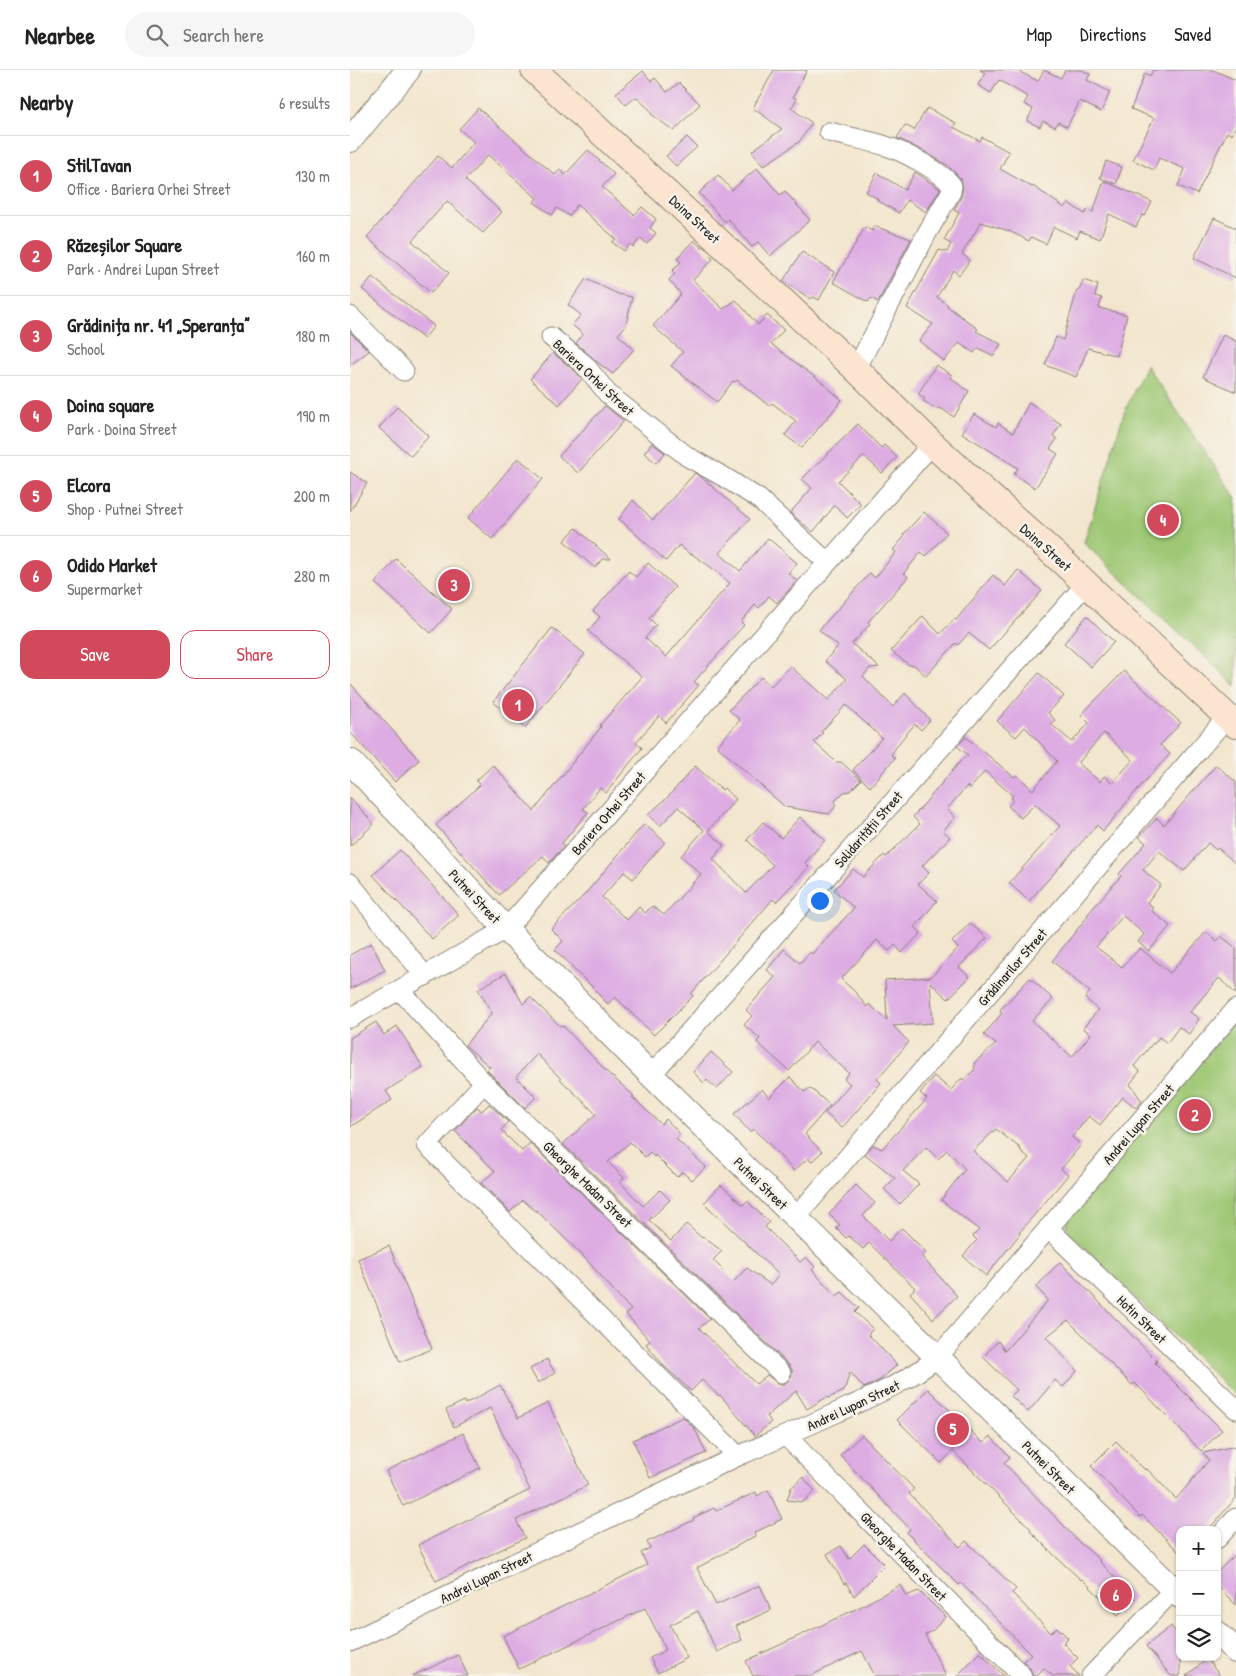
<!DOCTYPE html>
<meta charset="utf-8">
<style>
:root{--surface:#fff;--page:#f6f6f6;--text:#222;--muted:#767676;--line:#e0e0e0;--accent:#d1495b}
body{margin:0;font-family:"Patrick Hand",sans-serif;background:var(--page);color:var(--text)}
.controls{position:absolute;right:15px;bottom:15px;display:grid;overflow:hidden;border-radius:10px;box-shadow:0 1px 4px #0004}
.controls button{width:45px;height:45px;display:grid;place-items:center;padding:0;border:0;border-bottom:1px solid var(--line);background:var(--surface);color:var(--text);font:25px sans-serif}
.you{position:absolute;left:469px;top:830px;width:18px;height:18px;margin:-12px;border:4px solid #fff;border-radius:50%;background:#1a73e8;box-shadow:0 0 0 8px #1a73e833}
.badge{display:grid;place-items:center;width:32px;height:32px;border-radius:50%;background:var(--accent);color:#fff;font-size:16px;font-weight:700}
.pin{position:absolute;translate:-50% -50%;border:2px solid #fff;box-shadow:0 1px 5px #0006}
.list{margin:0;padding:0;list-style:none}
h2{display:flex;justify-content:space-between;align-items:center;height:65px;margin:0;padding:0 20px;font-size:21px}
h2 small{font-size:16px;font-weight:400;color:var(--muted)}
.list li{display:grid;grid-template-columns:32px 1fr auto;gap:15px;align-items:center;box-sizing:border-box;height:80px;padding:0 20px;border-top:1px solid var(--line)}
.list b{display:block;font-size:19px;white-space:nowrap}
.list p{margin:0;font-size:16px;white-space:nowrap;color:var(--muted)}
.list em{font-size:16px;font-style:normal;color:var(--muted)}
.actions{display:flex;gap:10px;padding:15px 20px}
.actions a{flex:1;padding:11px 0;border:1px solid var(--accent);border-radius:15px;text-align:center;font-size:18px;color:var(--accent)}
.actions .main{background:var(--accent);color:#fff}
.icon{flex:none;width:28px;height:28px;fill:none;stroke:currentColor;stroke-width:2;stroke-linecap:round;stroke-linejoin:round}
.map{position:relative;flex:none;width:886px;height:1606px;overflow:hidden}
header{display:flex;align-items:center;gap:30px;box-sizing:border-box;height:70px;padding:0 25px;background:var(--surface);border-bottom:1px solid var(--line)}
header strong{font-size:24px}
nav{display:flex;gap:28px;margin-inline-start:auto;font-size:18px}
.search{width:350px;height:45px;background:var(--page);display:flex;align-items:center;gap:12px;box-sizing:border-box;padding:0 18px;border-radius:28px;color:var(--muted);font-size:19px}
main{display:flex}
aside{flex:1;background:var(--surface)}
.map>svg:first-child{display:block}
</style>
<header>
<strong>Nearbee</strong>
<div class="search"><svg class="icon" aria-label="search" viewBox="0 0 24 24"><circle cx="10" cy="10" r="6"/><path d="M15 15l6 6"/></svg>Search here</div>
<nav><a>Map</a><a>Directions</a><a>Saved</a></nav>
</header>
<main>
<aside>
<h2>Nearby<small>6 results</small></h2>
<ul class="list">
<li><span class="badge">1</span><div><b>StilTavan</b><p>Office · Bariera Orhei Street</p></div><em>130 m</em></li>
<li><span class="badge">2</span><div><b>Răzeșilor Square</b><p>Park · Andrei Lupan Street</p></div><em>160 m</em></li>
<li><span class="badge">3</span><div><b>Grădinița nr. 41 „Speranța”</b><p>School</p></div><em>180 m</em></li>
<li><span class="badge">4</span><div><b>Doina square</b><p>Park · Doina Street</p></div><em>190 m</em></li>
<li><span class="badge">5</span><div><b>Elcora</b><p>Shop · Putnei Street</p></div><em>200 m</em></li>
<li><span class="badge">6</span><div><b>Odido Market</b><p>Supermarket</p></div><em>280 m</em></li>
</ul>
<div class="actions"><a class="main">Save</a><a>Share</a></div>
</aside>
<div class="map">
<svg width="886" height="1606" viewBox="0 0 886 1606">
<rect width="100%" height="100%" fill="#f7f3e8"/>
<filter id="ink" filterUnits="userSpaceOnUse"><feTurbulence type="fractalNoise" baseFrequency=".02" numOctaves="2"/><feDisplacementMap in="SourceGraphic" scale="10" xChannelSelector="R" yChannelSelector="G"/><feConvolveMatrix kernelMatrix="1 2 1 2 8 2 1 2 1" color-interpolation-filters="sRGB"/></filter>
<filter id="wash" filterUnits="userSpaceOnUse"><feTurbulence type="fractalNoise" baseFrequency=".0096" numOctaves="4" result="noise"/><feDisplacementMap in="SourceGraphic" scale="20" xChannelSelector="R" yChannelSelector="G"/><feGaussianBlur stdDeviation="1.12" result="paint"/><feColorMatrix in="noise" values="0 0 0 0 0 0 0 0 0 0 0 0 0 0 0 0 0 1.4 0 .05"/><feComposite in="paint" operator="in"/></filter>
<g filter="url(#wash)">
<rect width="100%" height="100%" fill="#f3e6ce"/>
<g fill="#9ec875" stroke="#5d7248">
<polygon points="796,295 886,428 886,568 884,570 886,573 886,616 734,473 774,343"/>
<path d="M886 950V1326L723 1166C716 1159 715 1155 720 1146Z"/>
</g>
<g id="blocks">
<g fill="#ddace3" fill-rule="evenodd">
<polygon points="424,0 457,0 443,27 447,29 441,38 462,53 449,72 413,96 402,81 432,59 403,38"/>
<polygon points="630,0 666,0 688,11 694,0 711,8 715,0 732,0 740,4 737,10 760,22 751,42 730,31 717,57 708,52 705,57 693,51 690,57 677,51 683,39 674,34 678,27 649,10 641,23 628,15 635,3"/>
<polygon points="803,0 863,0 886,10 886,56 882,65 877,62 847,124 828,116 835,99 809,88 804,100 783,90 804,48 781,39 795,3 800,6"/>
<polygon points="293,1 301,11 305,8 317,22 329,13 350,34 324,61 301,44 301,41 286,27 276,35 266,23"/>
<polygon points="128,38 205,105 210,99 215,105 238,80 264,104 252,117 284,145 292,137 306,149 300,158 306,163 297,174 291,168 283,177 280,174 274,181 262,172 266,169 227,135 219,146 207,138 202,145 184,132 187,128 138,85 115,110 152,142 133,163 97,131 62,171 99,203 81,223 17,167 88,86 102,98 124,72 109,59"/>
<polygon points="577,38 606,53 603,57 630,71 632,67 659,82 650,99 682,117 683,116 715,138 718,133 735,144 737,140 743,142 754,111 802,132 795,146 792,145 786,157 759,144 750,169 730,161 727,168 704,157 696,174 681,167 679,171 659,161 631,152 612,184 620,190 609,205 603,200 587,227 598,235 597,236 628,259 626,261 651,274 644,286 628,278 624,283 609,273 594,291 569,271 583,254 557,238 589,180 597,182 601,174 594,170 609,143 604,140 611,127 613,118 611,109 597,95 577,83 547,68 555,55 564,60"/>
<polygon points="337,67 347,77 326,96 316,86"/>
<polygon points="756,91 772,97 766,114 750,108"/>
<polygon points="407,98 430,125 435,121 460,150 420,186 408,172 402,177 378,149 375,152 349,123 368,105 382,120"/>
<polygon points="565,102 590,119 576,142 557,130 549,143 527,130 528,129 516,122 527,103 555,120"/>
<polygon points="864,148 886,158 886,208 844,188"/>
<polygon points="524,156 561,169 528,232 521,228 518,232 483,212 515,157 522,161"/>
<polygon points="344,170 363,189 343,210 373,239 386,230 408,255 417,245 434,260 421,274 474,314 492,330 452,378 435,365 446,351 422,333 419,336 387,310 385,312 383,311 367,332 321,296 333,282 303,256 331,224 319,210 325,204 322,201 331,192 327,188"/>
<polygon points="452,182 484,202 469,230 463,227 461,229 433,211"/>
<polygon points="22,207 84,256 74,269 12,219"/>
<polygon points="236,209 268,224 282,227 276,255 268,265 284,279 263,304 247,292 226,273 233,264 222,255 231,245 218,235"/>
<polygon points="733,210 748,215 745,226 752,228 749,238 777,245 767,286 738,278 726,307 695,295 706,267 713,270 727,220 729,221"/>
<polygon points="0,262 19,281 0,295"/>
<polygon points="873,265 886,271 886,322 853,307"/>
<polygon points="203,283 226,302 232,309 209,335 180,309"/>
<polygon points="586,295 602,305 600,307 608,313 608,314 619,321 604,347 592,339 588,338 587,339 573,331 575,328 568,324"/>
<polygon points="679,332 711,354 703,366 707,369 700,379 708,384 685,418 664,404 668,398 612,363 624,344 646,357 648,353 663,363"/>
<polygon points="255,336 274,351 228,403 209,386"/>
<polygon points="47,337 79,366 61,386 29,358"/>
<polygon points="508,354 531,378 534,375 547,387 532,403 514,386 488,411 511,434 497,448 485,435 463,462 440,443 462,418 452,409"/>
<polygon points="302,373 315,383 306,393 294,383"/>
<polygon points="168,388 193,409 142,469 118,448"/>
<polygon points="0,402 17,413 0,441"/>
<polygon points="345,403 351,407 400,449 369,483 390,501 418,468 447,493 438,503 447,511 427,533 419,526 409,538 405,535 391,552 394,555 344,612 349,615 316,653 309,646 286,672 292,678 256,723 250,718 233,739 238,742 212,773 214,776 199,793 193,786 149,825 86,755 130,715 126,711 143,695 184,741 251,657 250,655 292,607 238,561 250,547 243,541 279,501 286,507 298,493 325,517 299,548 306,555 295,568 316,587 380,513 362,498 342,484 341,485 329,475 316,491 269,449 283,430 303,450"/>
<polygon points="574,442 597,463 576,486 571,482 554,503 558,507 518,552 520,554 502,574 529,597 520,598 513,606 543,637 555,623 580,650 571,660 565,654 551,670 541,685 545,688 520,717 503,700 532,668 496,635 471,662 473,663 464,672 486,692 491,692 511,710 500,721 494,722 485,731 485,737 479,744 435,737 367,676 390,650 379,640 411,607 421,616 440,596 478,630 497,609 475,591 488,576 469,560 520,503 525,508 546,482 543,480 554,467 553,465"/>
<polygon points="226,458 261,489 252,489 245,498 214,471"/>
<polygon points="46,489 102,539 81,563 25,513"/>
<polygon points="668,500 692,521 639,580 619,563 608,575 606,573 576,606 564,595 559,595 541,581 573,546 590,564 604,549 606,550 643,505 655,516"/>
<polygon points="737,546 764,572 741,597 714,573"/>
<polygon points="202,558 235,584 175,658 143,632"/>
<path d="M774 601 831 653 810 675 820 684 788 719 753 761 747 755 679 831 659 813 710 756 685 734 671 748 658 736 664 730 661 728 663 726 635 701 620 719 617 716 597 739 605 747 593 761 600 767 572 796 579 803 568 814 587 831 565 857 571 863 552 883 545 875 539 881 527 870 491 909 506 923 517 937 519 934 537 950 535 910 581 907 608 878 602 872 620 853 637 868 609 897 620 907 598 929 580 912 583 953 543 956 559 972 527 1009 531 1013 492 1058 475 1043 500 1014 494 1009 499 1003 465 972 439 1001 407 972 410 968 394 955 402 946 396 940 425 907 417 900 434 879 450 893 460 882 462 884 504 838 484 820 503 799 513 807 534 785 536 787 570 754 563 747 614 687 615 688 618 685 607 676 616 667 664 707 667 705 683 720 707 691 675 657 666 667 647 651 689 603 714 626 698 643 705 650 701 654 722 672 739 653 731 645ZM754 663 783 690 762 713 754 706 750 712 728 693Z"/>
<polygon points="0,613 69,690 45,712 0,662"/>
<path d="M866 695 886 712V794L868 778 866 780 858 773 834 801 809 781 793 800 811 815 797 832 803 838 801 840 820 856 799 881 788 872 794 864 773 846 746 877 772 897 790 878 820 903 856 862 867 871 871 866 886 878V924L869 908 840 942 849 949 839 964 829 957 817 973 809 967 804 974 803 973 784 996 790 1001 780 1014 792 1031 786 1038 773 1027 750 1055 739 1046 722 1067 731 1075 711 1099 718 1105 669 1163 670 1164 636 1206 613 1186 627 1170 623 1166 629 1160 591 1130 615 1099 597 1080 588 1089 576 1077 553 1101 569 1114 550 1134 534 1119 545 1108 515 1084 523 1075 532 1079 577 1029 570 1023 584 1006 601 1020 611 1009H615L625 999 624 993 646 974 634 965 652 943 650 940 680 908 703 929 682 951 722 987 741 964 733 958 748 940 735 928 740 922 702 891 738 846 737 845 771 806 769 804 796 773 789 767 807 748 814 755ZM646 1059 671 1079 670 1080 679 1088 658 1112 623 1081Z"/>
<polygon points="345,696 372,720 374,718 386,729 358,761 374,775 363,789 396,823 423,795 397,770 413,752 431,768 450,747 475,770 455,793 459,797 426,832 423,829 341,924 343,926 304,965 265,927 258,934 245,921 246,920 221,897 222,896 205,880 213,871 201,859 236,823 294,754 315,772 283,809 274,802 252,827 277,850 289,837 295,843 302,836 314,845 351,804 331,786 354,760 328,737 310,756 298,745 318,727"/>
<polygon points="0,727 24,754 0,776"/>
<polygon points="50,780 109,845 82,869 23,805"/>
<polygon points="21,873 35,900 0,919 0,885"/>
<polygon points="156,903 173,934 180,927 210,956 212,955 263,1008 263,1007 284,1026 282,1027 311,1054 316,1049 330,1064 326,1069 356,1097 342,1110 332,1102 327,1107 305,1085 304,1087 300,1082 295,1087 280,1072 258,1092 274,1108 270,1112 293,1136 310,1120 320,1130 299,1150 321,1171 336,1154 352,1168 353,1167 372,1181 363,1190 384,1211 397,1198 421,1215 429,1205 354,1133 371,1115 393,1135 397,1131 419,1152 415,1157 450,1192 456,1187 465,1197 462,1200 486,1226 492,1222 509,1238 505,1242 523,1259 518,1264 547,1295 530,1310 514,1318 500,1302 494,1321 478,1328 477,1327 457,1339 446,1321 417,1346 421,1352 405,1366 370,1325 369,1326 352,1310 341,1321 315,1297 296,1274 300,1271 276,1244 281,1240 234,1187 186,1140 185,1141 173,1130 160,1142 131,1113 145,1101 105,1061 127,1037 132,1041 139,1034 158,1052 151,1060 172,1081 180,1073 360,1249 349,1258 406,1314 417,1305 429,1314 434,1314 439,1310 442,1305 442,1300 439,1295 213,1074 246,1044 211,1010 211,1009 187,984 166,1007 186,1027 175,1038 137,1000 140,997 115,975 142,943 128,919"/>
<polygon points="26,952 34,965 47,956 73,997 36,1021 42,1030 0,1057 0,968"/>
<polygon points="361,982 383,1002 367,1019 357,1010 354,1013 343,1002"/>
<polygon points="440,1007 454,1022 460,1018 480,1035 455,1064 472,1082 461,1092 458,1088 444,1101 416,1071 403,1059 400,1062 384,1044 412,1019 419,1028"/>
<polygon points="506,1115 525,1133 513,1146 539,1171 552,1158 576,1182 572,1187 607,1226 583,1249 560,1223 565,1218 519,1173 513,1179 499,1166 496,1168 486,1158 490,1155 479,1144"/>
<polygon points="39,1176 82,1279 50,1292 8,1189"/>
<polygon points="710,1192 807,1291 805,1293 872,1360 851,1381 785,1313 782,1315 718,1250 696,1267 727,1301 713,1317 705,1310 678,1342 661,1326 667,1320 633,1287 648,1271 655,1281 698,1230 686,1217"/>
<polygon points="197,1289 205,1303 188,1313 180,1299"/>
<polygon points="150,1315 168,1348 198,1333 238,1415 166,1450 175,1468 86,1511 68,1475 180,1420 140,1338 104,1357 96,1340 114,1331 115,1334"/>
<polygon points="578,1319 633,1373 640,1366 660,1387 654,1393 731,1474 750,1490 749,1491 785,1528 768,1545 732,1509 731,1510 703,1484 680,1461 681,1459 603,1381 591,1393 547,1350"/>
<polygon points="333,1347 345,1359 356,1383 300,1408 283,1370"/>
<polygon points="113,1363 130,1398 53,1436 36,1401"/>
<polygon points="512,1365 564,1419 559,1424 610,1477 616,1471 666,1519 662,1523 701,1563 707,1557 718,1568 713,1573 728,1588 720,1596 729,1606 703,1606 694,1598 686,1606 683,1606 680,1598 673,1591 681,1584 611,1513 609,1515 557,1463 560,1459 490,1385"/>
<polygon points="766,1371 795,1400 796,1398 826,1429 859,1390 853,1383 886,1376 886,1428 858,1460 830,1460 830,1483 792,1445 790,1447 741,1396"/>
<polygon points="453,1407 465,1421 453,1432 437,1430 441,1418"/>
<polygon points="418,1420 432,1449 404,1463 405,1466 347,1498 366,1535 410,1515 421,1540 386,1556 392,1570 367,1582 348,1541 320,1555 337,1588 308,1603 300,1588 316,1580 295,1538 169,1599 153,1566 297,1495 291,1483 300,1478 297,1472 344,1450 343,1448 364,1438 366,1441 406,1422 407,1426"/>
<polygon points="514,1474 535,1495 504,1526 496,1513 494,1514 477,1484 491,1476 499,1489"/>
<polygon points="886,1484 886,1535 867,1516 867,1502"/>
<polygon points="550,1515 556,1526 569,1521 596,1547 582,1561 575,1565 596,1606 525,1606 512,1581 460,1606 403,1606 396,1591 510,1537"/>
<polygon points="821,1556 830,1568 830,1606 821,1606 796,1576"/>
<polygon points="630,1582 654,1606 607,1606"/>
<polygon points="108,1585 118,1606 62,1606"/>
<polygon points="857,1589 870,1606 836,1606"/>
</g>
</g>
</g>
<g filter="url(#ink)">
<use href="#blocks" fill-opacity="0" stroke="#888175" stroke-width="1"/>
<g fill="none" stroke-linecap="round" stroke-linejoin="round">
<g stroke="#888175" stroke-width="21">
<g id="minor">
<path d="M479 62C498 67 517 70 536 76 552 81 593 102 602 116L601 122 577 163 506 299"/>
<polyline points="0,246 54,301"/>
<polyline points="201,267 234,294 258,324 338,387 374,407 409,429 477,492"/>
<polyline points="0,813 75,906"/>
<polyline points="50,920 134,1013 431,1303"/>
<polyline points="0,948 156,859 582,374"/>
<polyline points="301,1005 736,514"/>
<polyline points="134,1013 77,1075 388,1386"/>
<polyline points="446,1147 877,647"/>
<polyline points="698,1158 886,1339"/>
<polyline points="436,1366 672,1606"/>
<polyline points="867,1469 886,1448"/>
<path d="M0 1572 388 1386C426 1370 464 1353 501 1336 532 1322 561 1309 588 1287L886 939"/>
<polyline points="741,1606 830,1513"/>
</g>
</g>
<g stroke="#888175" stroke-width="26">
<g id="tertiary">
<polyline points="0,70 58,0"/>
<polyline points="0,691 156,859 301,1005 830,1526"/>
<polyline points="867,1563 886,1581"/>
</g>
</g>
<g stroke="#888175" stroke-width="28">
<polyline id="secondary" points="184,0 506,299 582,374 714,493 886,655"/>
</g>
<use href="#minor" stroke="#fff" stroke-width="19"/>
<use href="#tertiary" stroke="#fff" stroke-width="24"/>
<use href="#secondary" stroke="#fce5d0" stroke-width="26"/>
</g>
</g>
<g text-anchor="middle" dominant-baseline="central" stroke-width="5" stroke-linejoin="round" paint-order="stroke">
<g font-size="14" fill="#1c1c1c" stroke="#f7f3e8">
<text transform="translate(345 149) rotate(43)">Doina Street</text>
<text transform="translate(244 307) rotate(43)">Bariera Orhei Street</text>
<text transform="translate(696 477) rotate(42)">Doina Street</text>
<text transform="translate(258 743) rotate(-49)">Bariera Orhei Street</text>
<text transform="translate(518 759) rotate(-49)">Solidarității Street</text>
<text transform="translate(125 826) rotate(47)">Putnei Street</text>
<text transform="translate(662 897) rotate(-49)">Grădinarilor Street</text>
<text transform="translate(788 1054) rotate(-49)">Andrei Lupan Street</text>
<text transform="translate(411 1113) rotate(44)">Putnei Street</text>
<text transform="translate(238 1114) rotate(44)">Gheorghe Madan Street</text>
<text transform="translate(792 1249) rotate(44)">Hotin Street</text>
<text transform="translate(503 1335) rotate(-25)">Andrei Lupan Street</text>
<text transform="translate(699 1397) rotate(45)">Putnei Street</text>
<text transform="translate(554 1486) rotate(46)">Gheorghe Madan Street</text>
<text transform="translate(136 1507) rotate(-26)">Andrei Lupan Street</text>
</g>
</g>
</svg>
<div class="controls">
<button>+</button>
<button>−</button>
<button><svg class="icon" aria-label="layers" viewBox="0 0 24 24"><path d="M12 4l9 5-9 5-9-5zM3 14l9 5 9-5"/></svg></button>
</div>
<div class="you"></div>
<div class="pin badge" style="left:168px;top:635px">1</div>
<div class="pin badge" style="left:845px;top:1045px">2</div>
<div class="pin badge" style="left:104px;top:515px">3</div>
<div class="pin badge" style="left:813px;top:450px">4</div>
<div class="pin badge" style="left:603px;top:1359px">5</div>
<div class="pin badge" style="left:766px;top:1525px">6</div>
</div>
</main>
